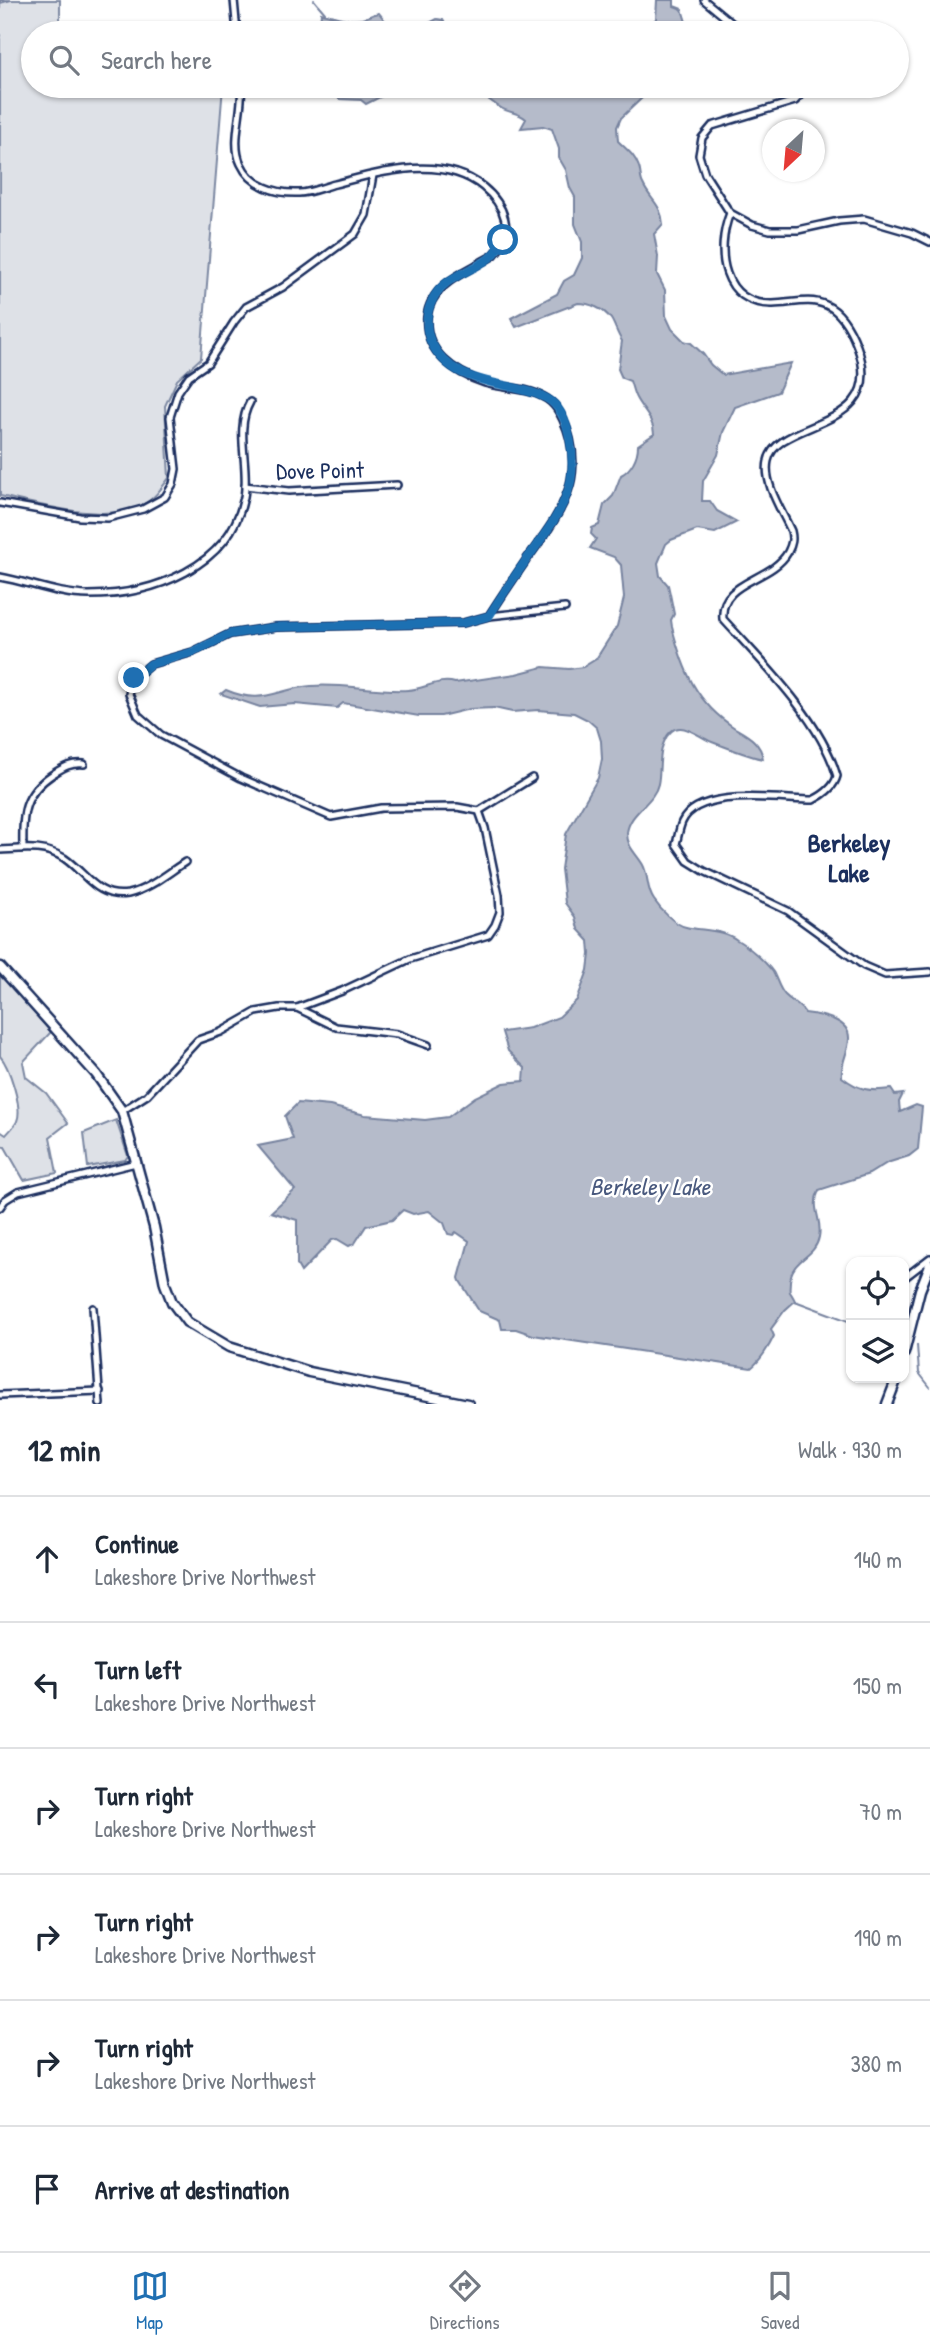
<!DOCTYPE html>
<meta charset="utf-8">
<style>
:root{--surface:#fff;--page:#f6f6f7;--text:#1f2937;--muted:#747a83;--line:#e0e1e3;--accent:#1f6fb2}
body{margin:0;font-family:"Patrick Hand",sans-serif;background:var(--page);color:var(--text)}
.controls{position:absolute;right:21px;bottom:21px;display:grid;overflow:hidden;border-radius:14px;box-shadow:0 2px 5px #0004}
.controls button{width:63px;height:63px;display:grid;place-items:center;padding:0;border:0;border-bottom:2px solid var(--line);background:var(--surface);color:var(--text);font:35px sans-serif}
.compass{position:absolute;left:762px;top:119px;width:63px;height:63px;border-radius:50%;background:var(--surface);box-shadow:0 2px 5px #0004;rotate:206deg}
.stop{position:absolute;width:21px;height:21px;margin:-16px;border:5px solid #1f6fb2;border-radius:50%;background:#fff}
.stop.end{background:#1f6fb2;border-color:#fff;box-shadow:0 2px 7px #0008}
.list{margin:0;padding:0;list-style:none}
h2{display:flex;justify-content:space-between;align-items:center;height:91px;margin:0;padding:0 28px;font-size:30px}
h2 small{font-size:23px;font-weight:400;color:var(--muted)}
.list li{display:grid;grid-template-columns:46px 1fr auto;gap:21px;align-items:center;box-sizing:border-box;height:126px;padding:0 28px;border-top:2px solid var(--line)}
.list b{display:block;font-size:26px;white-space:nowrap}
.list p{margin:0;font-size:23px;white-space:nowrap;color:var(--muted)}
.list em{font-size:23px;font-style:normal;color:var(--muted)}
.icon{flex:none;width:38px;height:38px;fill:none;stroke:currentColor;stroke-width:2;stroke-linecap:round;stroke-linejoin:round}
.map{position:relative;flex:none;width:930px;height:1404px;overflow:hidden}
.search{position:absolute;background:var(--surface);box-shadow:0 2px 5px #0004;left:21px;right:21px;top:21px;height:77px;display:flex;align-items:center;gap:18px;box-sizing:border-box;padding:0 24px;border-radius:38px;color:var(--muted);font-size:26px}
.sheet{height:847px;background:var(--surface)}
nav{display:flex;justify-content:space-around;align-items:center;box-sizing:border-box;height:98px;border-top:2px solid var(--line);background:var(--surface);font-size:19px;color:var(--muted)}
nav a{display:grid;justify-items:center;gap:4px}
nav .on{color:var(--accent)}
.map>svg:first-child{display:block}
</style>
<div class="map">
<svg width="930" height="1404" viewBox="0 0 930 1404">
<rect width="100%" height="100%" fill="#fff"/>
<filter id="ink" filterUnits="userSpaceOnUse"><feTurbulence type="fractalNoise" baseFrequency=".0143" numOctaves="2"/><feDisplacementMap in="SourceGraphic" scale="14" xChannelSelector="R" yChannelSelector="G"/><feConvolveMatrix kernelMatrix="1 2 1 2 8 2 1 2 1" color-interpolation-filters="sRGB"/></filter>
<g filter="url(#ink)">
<g fill="#dee1e7" stroke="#7c88a2" stroke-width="2">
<path d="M0 0H60V33H33V86H223L201 358 177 380 165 406 169 478C161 489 154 499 142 505 107 524 37 504 0 496Z"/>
<path d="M0 973 51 1032 23 1062 26 1077 46 1093 68 1123 50 1137 57 1173 24 1180 5 1147 0 1146V1131L6 1135C9 1131 15 1126 17 1121 23 1108 9 1066 0 1056Z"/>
<polygon points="116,1120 128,1156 125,1160 88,1167 84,1133"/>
</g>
<g fill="#b5bbca" stroke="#77839f" stroke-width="2">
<polygon points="657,0 674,0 674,6 682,9 686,22 684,33 630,33 641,31 656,19"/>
<path d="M321 13C334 15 348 22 362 19 368 17 372 14 379 13L387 23 407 29 416 30 437 19 443 20 447 27 465 25 483 33H319Z"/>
<polygon points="349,86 386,86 382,96 366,104 361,100 339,99 337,94"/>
<path d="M418 86H672L663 92 643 97 621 118 617 127 618 141C626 149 635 155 639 167 641 172 640 179 643 184 650 200 661 203 663 224L654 234 658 256 657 274 665 290 666 316 672 329 684 341 691 343 703 354 711 365 723 375 791 363 778 392 735 407 723 432 718 455 703 481 702 501H710L717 511 737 522 715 533 697 530 671 540 666 544 658 563 660 576 668 585 670 594 674 614 671 620 672 627C683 670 696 703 735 728 747 735 761 742 763 759 750 757 726 747 712 742 697 737 676 713 664 742 658 755 661 770 658 784 654 803 629 812 627 833 627 848 637 854 643 865 649 876 646 889 654 900 660 909 675 925 686 927 703 931 722 929 737 940 749 947 765 961 773 972 777 979 779 989 785 995 792 1002 800 1005 805 1013 820 1015 850 1019 849 1039 849 1052 840 1063 842 1077 859 1090 869 1092 891 1089L895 1095 903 1094 899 1102 900 1112 916 1105 922 1107 918 1149 909 1156 887 1163 869 1174 819 1190C810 1209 823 1219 819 1237 815 1258 792 1258 790 1281 790 1284 789 1290 790 1292 792 1295 794 1298 795 1301L785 1310 771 1329 774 1336C769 1347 760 1361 751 1368L533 1335 516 1329H502L500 1320 479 1311 460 1281 459 1278 469 1241 456 1232 453 1235 448 1234 444 1223 429 1211 413 1214 403 1210 392 1220 366 1226 355 1243 349 1246 337 1239 332 1240 301 1272 297 1265V1220L271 1212 295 1190 258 1146 293 1139 285 1116 298 1103 330 1106 365 1115 425 1120 448 1117 475 1097 504 1083 524 1081 525 1068 508 1051 502 1032 530 1028 559 1017 577 1000 588 970 590 954 589 941 578 929 575 917 565 903 561 869 566 834 598 778 602 759 601 741 597 728 588 720 574 713 538 710 512 712 494 708 470 709 441 716H419L343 703 337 708 295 704 260 707 221 694 226 690C263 706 276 689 311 686 344 683 375 692 408 690 425 689 439 678 455 683L516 674 543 667 569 669 583 667 596 659 617 626 624 598 621 565 614 557 590 548 596 539 591 534 592 528 599 525 604 505 613 496 621 475C631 470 638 457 638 445L654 434C654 419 642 410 636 398 633 393 632 386 630 381L622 378 618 369 622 341C617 334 615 325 611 319 604 309 590 303 578 303L516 327 511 318 557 294 564 281 574 275 582 258V242L575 224V197L570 188 566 170 559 158V149L552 129 543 126 521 128 526 119C519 112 509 113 501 108 493 104 483 93 473 91 455 87 437 92 418 86Z"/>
</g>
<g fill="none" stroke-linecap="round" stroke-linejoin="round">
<g stroke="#77839f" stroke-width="2">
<polyline points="314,0 325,13"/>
<polyline points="0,3 11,0"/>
<polyline points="795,1301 851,1322"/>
<polyline points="917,1345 919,1373 930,1387"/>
</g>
<g stroke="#1b2f5e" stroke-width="10">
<g id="street">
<polyline points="234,0 237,33"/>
<polyline points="704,0 733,24 764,33"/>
<polyline points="809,86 795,101 712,126 702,138 699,155 705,174 730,213 752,225 770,230 798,230 839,221 864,219 912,233 930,242"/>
<path d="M730 213C715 251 722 305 773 304 791 304 809 297 826 305 842 312 851 330 857 346 890 433 776 417 768 461 763 483 782 511 791 531 793 539 792 544 788 552 771 582 719 580 723 619 762 662 821 720 837 776 834 788 823 795 813 800 780 800 699 786 682 822 679 829 678 837 676 844L688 861 704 871 788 911 864 966 885 975 930 972"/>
<polyline points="245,486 289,491 397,485"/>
<polyline points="0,503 80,517 108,518 143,509 165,497 173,484 176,469 170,417 178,392 189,376 208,363 234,322 246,307 283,287 355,234 366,215 373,175"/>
<path d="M0 577C29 582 59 595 89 595 153 595 230 567 244 497 250 466 234 430 250 402"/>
<polyline points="489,616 565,608"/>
<polyline points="479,811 532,778"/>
<path d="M23 847C22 814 23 794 53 774 64 767 70 763 84 764"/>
<path d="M0 850C22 849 43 845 64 858 86 873 97 899 128 894 148 890 168 873 185 862"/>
<polyline points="297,1008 336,1027 397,1034 428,1045"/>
<path d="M122 1111 147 1095 198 1040 221 1032 256 1012 279 1008H297L342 991 410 959 488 935 495 925 500 912 499 895 485 828 479 811 457 807 381 808 331 817 241 778 161 735 138 715 129 694 133 679 151 664 193 652 230 634 276 627 463 623 489 616C501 597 514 578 527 559 543 537 559 517 568 491 574 475 574 455 570 439 567 427 560 410 551 402 534 387 505 389 485 383 455 373 424 352 427 317 430 288 458 275 480 263 484 260 490 258 494 255 516 232 504 204 483 187 443 154 380 172 335 184 323 187 310 193 299 193 276 194 251 186 241 164 230 142 244 110 241 86"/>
<polyline points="0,1207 5,1200 18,1192 136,1163"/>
<polyline points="904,1278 930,1258"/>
<polyline points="93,1308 100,1404"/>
<polyline points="0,1395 100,1391"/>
</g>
</g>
<g stroke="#1b2f5e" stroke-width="13">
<g id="secondary">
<polyline points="0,967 96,1074 122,1111 154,1227 165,1284 172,1302 187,1322 229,1347 309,1372 468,1404"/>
<polyline points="904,1353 920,1290 930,1265"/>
<polyline points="887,1404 897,1378"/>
</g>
</g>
<use href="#street" stroke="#fff" stroke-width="5"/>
<use href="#secondary" stroke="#fff" stroke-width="8"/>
</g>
</g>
<g fill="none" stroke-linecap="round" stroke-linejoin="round" filter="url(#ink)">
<path stroke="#1f6fb2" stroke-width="9" d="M134 678 151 664 193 652 230 634 276 627 463 623 489 616C501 597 514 577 527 559 543 536 559 517 568 491 577 467 572 411 546 398 507 379 453 388 431 342 425 329 426 313 432 301 443 274 477 272 494 254 498 250 500 244 503 240"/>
</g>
<g text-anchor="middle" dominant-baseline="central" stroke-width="5" stroke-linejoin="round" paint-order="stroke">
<g font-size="23" fill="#1b2f5e" stroke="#fff">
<text transform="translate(320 470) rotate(-1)">Dove Point</text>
</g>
<g font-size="24" font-style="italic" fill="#49597e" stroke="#fff">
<text x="650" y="1186">Berkeley Lake</text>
</g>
<g font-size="26" font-weight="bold" fill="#1b2f5e" stroke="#fff">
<text x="849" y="842">Berkeley<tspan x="849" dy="30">Lake</tspan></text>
</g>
</g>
</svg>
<div class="controls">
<button><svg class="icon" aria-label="locate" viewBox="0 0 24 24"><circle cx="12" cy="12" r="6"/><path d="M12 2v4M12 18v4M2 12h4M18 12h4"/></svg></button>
<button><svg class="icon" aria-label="layers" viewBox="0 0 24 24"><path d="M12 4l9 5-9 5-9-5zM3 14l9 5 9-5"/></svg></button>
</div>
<svg class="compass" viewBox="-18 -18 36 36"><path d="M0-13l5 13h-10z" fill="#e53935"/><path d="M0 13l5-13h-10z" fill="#747a83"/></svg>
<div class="stop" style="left:503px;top:240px"></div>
<div class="stop end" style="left:134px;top:678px"></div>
<div class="search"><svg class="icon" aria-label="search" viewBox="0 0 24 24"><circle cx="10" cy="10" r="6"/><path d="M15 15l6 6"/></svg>Search here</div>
</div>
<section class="sheet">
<h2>12 min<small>Walk · 930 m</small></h2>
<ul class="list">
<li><svg class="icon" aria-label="ahead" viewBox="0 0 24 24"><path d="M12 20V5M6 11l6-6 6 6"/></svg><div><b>Continue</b><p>Lakeshore Drive Northwest</p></div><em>140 m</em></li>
<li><svg class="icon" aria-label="left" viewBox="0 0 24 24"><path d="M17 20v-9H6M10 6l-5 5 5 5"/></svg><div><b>Turn left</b><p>Lakeshore Drive Northwest</p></div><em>150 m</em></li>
<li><svg class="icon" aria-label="right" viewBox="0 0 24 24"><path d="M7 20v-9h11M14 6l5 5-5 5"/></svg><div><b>Turn right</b><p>Lakeshore Drive Northwest</p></div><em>70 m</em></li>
<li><svg class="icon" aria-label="right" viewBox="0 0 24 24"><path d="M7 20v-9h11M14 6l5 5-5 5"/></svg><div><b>Turn right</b><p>Lakeshore Drive Northwest</p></div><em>190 m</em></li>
<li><svg class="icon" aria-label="right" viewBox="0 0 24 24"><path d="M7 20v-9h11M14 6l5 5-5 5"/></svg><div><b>Turn right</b><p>Lakeshore Drive Northwest</p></div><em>380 m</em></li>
<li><svg class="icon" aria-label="arrive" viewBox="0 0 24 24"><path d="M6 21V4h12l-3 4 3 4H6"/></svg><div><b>Arrive at destination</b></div></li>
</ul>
</section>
<nav>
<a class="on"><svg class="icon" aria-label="map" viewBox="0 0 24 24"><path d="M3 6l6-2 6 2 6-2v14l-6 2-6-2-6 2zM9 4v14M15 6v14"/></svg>Map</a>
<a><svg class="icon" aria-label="directions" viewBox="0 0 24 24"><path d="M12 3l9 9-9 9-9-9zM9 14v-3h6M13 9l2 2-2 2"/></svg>Directions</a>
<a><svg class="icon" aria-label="saved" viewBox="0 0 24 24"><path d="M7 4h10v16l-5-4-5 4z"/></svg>Saved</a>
</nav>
